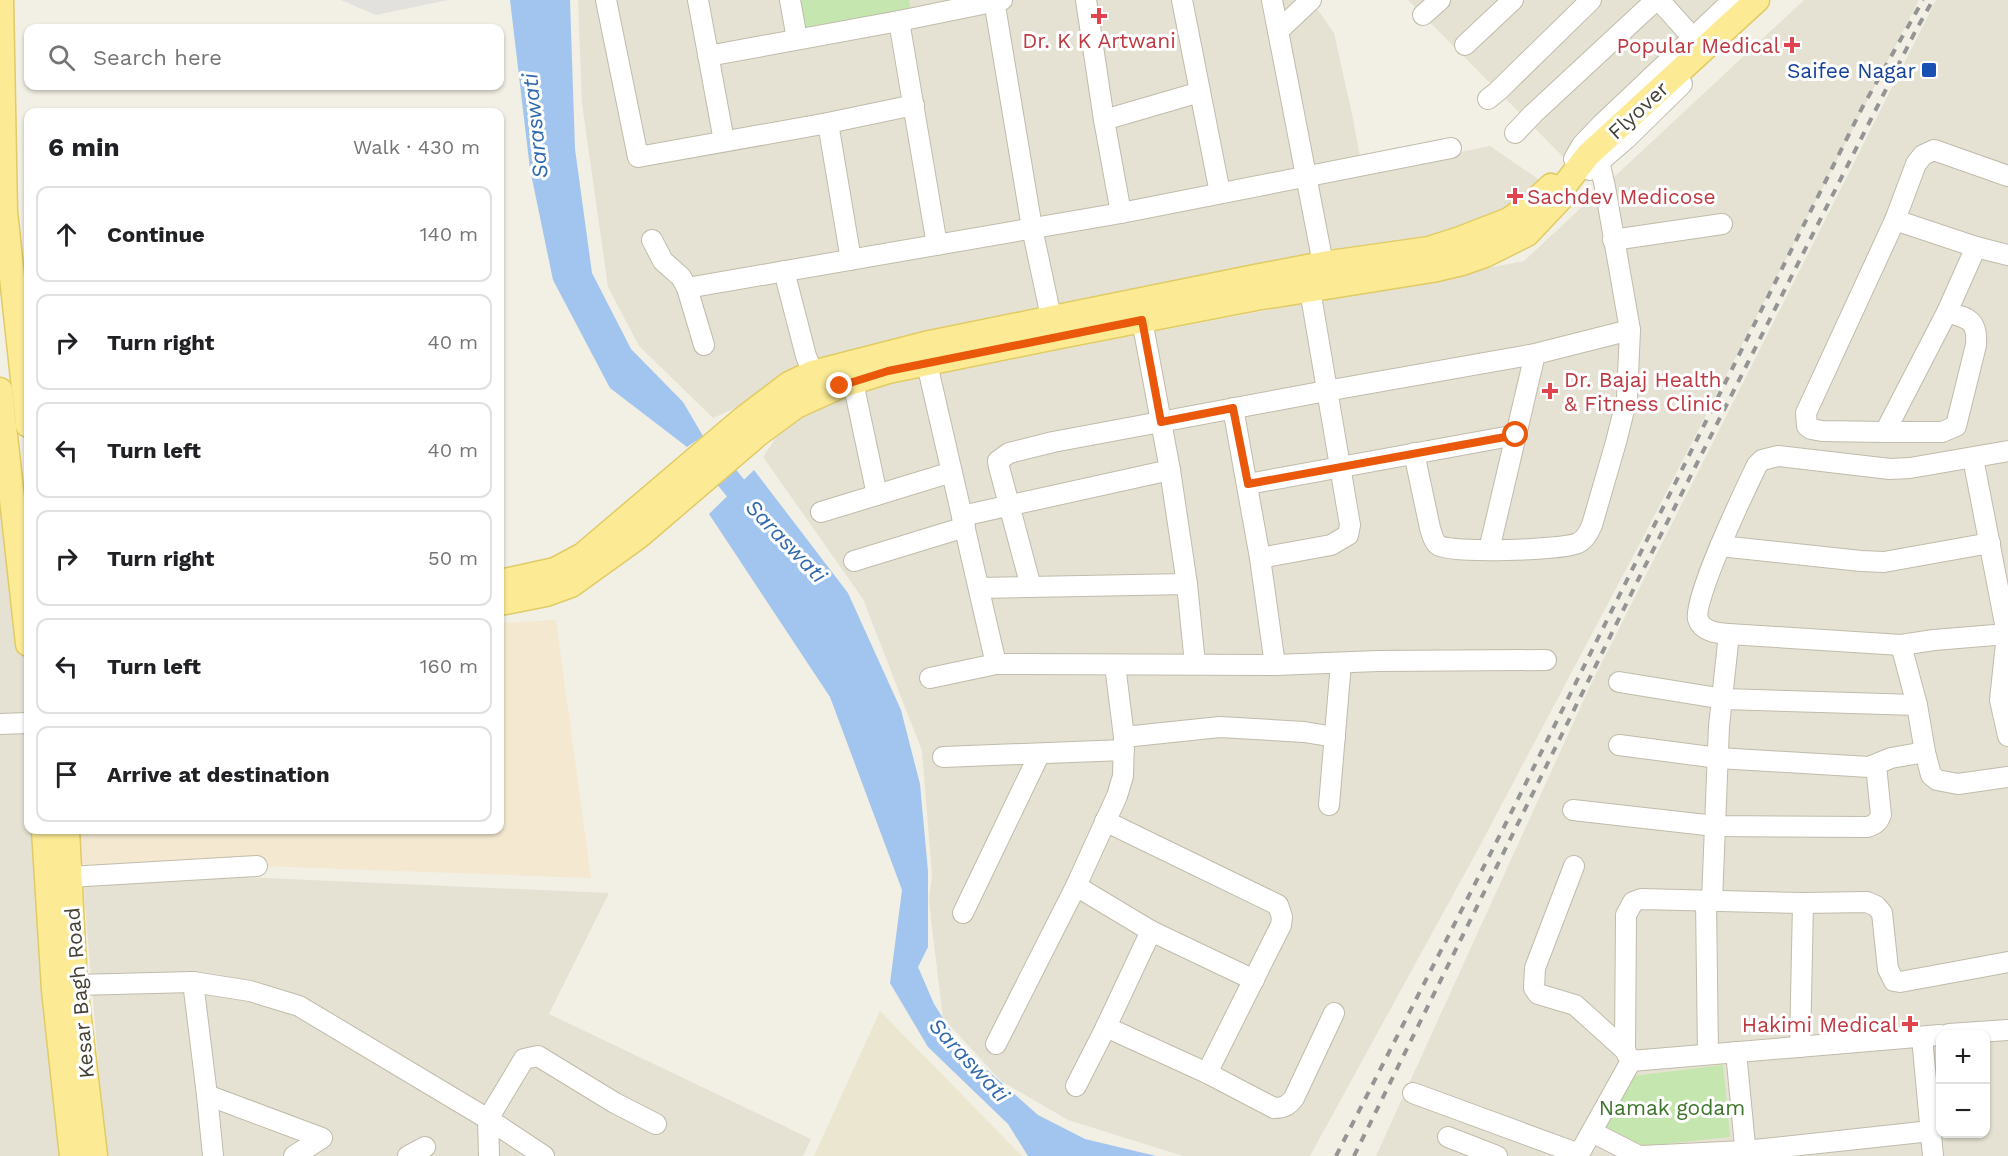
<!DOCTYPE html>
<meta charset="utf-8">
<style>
:root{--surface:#fff;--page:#f2f2f2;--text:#202124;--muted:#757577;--line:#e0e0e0}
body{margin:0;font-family:"Work Sans",sans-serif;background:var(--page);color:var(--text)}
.controls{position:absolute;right:18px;bottom:18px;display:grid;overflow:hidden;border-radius:12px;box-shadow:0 2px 4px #0004}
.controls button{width:54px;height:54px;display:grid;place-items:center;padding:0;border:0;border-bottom:2px solid var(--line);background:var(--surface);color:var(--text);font:30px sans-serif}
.stop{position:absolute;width:18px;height:18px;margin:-14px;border:4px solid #ea580c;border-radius:50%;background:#fff}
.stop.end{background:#ea580c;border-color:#fff;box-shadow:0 2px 6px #0008}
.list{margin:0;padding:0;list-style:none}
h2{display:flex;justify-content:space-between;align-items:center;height:78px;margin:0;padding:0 24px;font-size:26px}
h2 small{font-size:20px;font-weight:400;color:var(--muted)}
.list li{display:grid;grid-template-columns:39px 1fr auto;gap:18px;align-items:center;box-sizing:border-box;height:96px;margin:0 12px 12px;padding:0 12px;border:2px solid var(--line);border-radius:12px}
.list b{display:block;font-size:22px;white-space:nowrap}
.list em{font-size:20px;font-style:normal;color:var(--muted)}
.icon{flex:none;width:33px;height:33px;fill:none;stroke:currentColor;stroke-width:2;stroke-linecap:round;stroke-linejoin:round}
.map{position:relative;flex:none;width:2008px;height:1156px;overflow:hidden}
.search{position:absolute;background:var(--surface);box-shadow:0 2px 4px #0004;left:24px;top:24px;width:480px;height:66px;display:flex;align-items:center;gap:15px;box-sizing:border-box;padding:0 21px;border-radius:12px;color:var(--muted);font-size:22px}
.panel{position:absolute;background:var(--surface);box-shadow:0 2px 4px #0004;left:24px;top:108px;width:480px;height:726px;border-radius:12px}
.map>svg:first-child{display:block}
</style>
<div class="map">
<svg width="2008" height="1156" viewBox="0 0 2008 1156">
<rect width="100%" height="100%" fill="#f2efe5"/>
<g fill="#e6e2d3" fill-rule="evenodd">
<polygon points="578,0 1311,0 1334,33 1352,114 1363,172 1490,146 1541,181 1473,239 751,401 713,418 639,346 608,287 582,104"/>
<polygon points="1408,0 1765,0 1579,173"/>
<polygon points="1804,0 1919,0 1649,526 1476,853 1310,1156 1183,1156 1068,1120 1001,1081 943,1018 931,920 929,898 932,876 922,751 863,599 763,457 791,415 828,394 1524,261"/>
<path d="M1936 0H2008V1156H1376L1590 686ZM1940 1034H1986V1134H1940Z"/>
<polygon points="0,403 28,664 28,830 47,830 82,1156 0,1156"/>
<polygon points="82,870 609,893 549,1014 811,1139 803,1156 106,1156"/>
</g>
<polygon fill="#f4e9d0" points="556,620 591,878 257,866 69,877 66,830 500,830 500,623"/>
<polygon fill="#ebe6cf" points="880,1011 1022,1156 814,1156"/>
<g fill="#c5e6ae">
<polygon points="796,0 909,0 911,13 811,31 801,24"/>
<polygon points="1723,1065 1730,1137 1636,1147 1603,1128 1632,1076"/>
</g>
<polygon fill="#e3e1dd" points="341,0 448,0 376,15"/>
<g fill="#a1c5ee">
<polygon points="510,0 570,0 575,149 592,273 631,349 683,402 703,436 687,447 610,388 553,280 530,169"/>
<polygon points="754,470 848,593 901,710 920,784 928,871 928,947 918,967 934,1004 962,1048 1038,1115 1085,1139 1156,1156 1028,1156 1008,1124 928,1047 890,983 902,890 830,697 709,514"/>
</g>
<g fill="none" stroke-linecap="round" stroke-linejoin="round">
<polyline stroke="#a1c5ee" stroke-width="24" points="707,453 755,512"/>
<g stroke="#c0bbaa" stroke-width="22">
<g id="minor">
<polyline points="606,0 638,157 828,123 914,105"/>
<polyline points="698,0 724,141"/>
<polyline points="790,0 797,39"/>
<polyline points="994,0 1032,228 1054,331"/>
<polyline points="1086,0 1104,120 1121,213"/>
<polyline points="1182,0 1220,193"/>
<polyline points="1272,0 1326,279"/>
<polyline points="1659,0 1693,38"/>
<polyline points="1423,15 1440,0"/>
<polyline points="899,21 937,245"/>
<polyline points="1278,31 1311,0"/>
<polyline points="1465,45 1513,0"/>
<polyline points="708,56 899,21 1002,0"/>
<polyline points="1488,99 1498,91 1591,0"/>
<polyline points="1104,120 1200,92"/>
<polyline points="828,123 851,260"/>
<polyline points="1515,133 1533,114 1656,0"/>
<polyline points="1574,159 1582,145 1602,124 1733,0"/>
<polyline points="1590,170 1626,139 1682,84"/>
<polyline points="1895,220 1976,247 2008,255"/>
<polyline points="652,240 663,261 681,277 687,288 704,345"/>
<polyline points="1613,240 1722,224"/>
<polyline points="784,271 806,356 818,386"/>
<polyline points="687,288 1121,213 1451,148"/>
<path d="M1947 312C1968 318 1978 320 1976 345L1956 426 1942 432H1885L1822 431 1811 429 1807 426 1806 413 1895 220 1916 164 1923 155 1934 150 2008 176"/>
<polyline points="1142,320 1170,470 1187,584 1195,664"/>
<polyline points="927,364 996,664"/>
<polyline points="853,382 877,495"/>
<polyline points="1233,408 1260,558 1275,665"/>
<polyline points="1885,432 1947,312 1976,247"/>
<path d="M1414 453 1430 528C1432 534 1433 541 1438 545 1450 554 1563 550 1578 543 1585 540 1589 532 1592 525L1616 442 1627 398 1630 330 1605 187 1599 161"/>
<polyline points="1973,458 2007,634 2000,700 2008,736"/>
<polyline points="1248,484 1516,435"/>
<polyline points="821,512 952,472"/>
<polyline points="962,516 1170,470"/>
<polyline points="1720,546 1861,561 1884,562 1990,543"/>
<polyline points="1489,550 1535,354"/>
<polyline points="1260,558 1331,545 1348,535 1350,525 1310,290"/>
<polyline points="854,561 965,527"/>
<polyline points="1031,587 999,467 998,461 1009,453 1053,442 1326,391 1535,354 1630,330"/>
<polyline points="979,588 1187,584"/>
<path d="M2007 634 1934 640 1901 645 1729 634C1718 633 1702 632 1698 619 1692 600 1746 488 1757 465L1762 460 1778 456 1890 469 1910 468 2008 451"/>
<polyline points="1901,645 1917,705 1925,752 1931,775 1937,780 1958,784 2008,777"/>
<polyline points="930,678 996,664 1275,665 1378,661 1546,660"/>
<polyline points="1619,682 1724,699 1917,705"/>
<polyline points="0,724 28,723"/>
<polyline points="1124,737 1220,727 1304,732 1335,737"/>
<polyline points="1619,745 1718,758 1869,767 1891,758 1925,752"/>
<polyline points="943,757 1124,750"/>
<polyline points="1329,805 1341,663"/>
<path d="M1573 810 1715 826 1867 827C1875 825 1878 822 1881 815L1876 765"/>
<polyline points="1105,821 1278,905 1282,917 1281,925 1207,1073"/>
<polyline points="1574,866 1535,968 1534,988 1538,994 1575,1005 1625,1050 1628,1056"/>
<polyline points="69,877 257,866"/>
<polyline points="1076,886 1151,931 1254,980"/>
<polyline points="1706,900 1708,1054"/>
<polyline points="1712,901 1719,726 1729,634"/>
<polyline points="963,913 1039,755"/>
<polyline points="193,982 207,1095 213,1156"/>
<polyline points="75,985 193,982 250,991 299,1006 488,1119 544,1156"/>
<path d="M1106 1027 1207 1073 1274 1108C1283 1108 1288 1106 1294 1098L1334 1013"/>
<polyline points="1949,1034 2008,1030"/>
<polyline points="1922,1037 1933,1156"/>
<polyline points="996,1044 1076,886 1117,796 1123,776 1124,737 1115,665"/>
<polyline points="1800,1047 1803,903"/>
<polyline points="1625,1050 1626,915 1633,902 1641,899 1803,903 1867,902 1876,906 1882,913 1888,969 1894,981 1900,982 2008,962"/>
<polyline points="1736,1052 1746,1156"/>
<polyline points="1631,1061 1940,1035"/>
<polyline points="1076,1086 1106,1027 1151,931"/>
<polyline points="1413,1093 1579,1154"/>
<polyline points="207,1095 322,1138 294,1156"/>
<polyline points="1592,1132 1639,1156"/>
<polyline points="1448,1137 1497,1156"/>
<polyline points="408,1156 425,1147"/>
<polyline points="489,1156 488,1119 524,1059 538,1056 615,1103 656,1124"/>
<polyline points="1578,1156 1631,1061"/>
<polyline points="1641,1156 1745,1151 1931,1131"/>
</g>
</g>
<g stroke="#e0cb64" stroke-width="27">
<g id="major">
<polyline points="1,0 5,212 28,425"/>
<polyline points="0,390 28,644"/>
<polyline points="500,582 555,570 583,555 743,419 789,384 812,373 925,344 1255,277 1323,264 1429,249 1460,239 1509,220 1534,202 1551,186 1559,189"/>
<polyline points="500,603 546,594 571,585 639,536 758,434 796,406 840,386 888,371 1055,337 1256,298 1432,270 1462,263 1485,255 1527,234 1561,198 1561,190 1588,155 1757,0"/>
<polyline points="44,830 54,990 72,1156"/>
<polyline points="67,830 75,985 95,1156"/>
</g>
</g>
<use href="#minor" stroke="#fff" stroke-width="20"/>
<use href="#major" stroke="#fceb94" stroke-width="24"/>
<g stroke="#949494" stroke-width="4" stroke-dasharray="8 8" stroke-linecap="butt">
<polyline points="1336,1156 1503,829 1862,108 1923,0"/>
<polyline points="1354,1156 1639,578 1916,30 1933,0"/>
</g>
</g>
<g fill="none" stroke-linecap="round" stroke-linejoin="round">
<polyline stroke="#ea580c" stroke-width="8" points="840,386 888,371 1142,320 1161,422 1233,408 1248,484 1516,435"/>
</g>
<g fill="#e0444e" stroke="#fff" stroke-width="2">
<path d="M1096 7h6v6h6v6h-6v6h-6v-6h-6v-6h6z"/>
<path d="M1789 36h6v6h6v6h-6v6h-6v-6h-6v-6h6z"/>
<path d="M1512 187h6v6h6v6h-6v6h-6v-6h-6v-6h6z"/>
<path d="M1547 382h6v6h6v6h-6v6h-6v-6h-6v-6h6z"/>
<path d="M1907 1015h6v6h6v6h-6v6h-6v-6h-6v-6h6z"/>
</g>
<rect fill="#1a4fb4" stroke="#fff" stroke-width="2" x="1921" y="62" width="16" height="16" rx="3"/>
<g text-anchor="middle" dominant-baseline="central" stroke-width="6" stroke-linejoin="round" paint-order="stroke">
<g font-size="21" fill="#be3a42" stroke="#fff" text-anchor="end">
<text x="1099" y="40" text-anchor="middle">Dr. K K Artwani</text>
<text x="1780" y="45">Popular Medical</text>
<text x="1527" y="196" text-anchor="start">Sachdev Medicose</text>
<text x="1564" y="379" text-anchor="start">Dr. Bajaj Health<tspan x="1564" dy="24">&amp; Fitness Clinic</tspan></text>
<text x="1898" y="1024">Hakimi Medical</text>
</g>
<g font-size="21" fill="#164399" stroke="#fff" text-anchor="end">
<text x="1916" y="70">Saifee Nagar</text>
</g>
<g font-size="21" fill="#444034" stroke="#fff">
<text transform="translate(1638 110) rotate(-43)">Flyover</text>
<text transform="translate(79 993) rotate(-95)">Kesar Bagh Road</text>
</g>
<g font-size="21" fill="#3c742a" stroke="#fff">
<text x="1672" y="1107">Namak godam</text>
</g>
<g font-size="22" font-style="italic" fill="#3169ad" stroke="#fff">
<text transform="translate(535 126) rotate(-96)">Saraswati</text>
<text transform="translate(786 541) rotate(46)">Saraswati</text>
<text transform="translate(969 1060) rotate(47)">Saraswati</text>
</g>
</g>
</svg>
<div class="controls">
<button>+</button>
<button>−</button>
</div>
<div class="stop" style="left:1516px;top:435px"></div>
<div class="stop end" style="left:840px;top:386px"></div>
<div class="search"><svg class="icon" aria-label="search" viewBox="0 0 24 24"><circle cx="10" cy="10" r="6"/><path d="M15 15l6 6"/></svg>Search here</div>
<section class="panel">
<h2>6 min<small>Walk · 430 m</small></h2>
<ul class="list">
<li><svg class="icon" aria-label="ahead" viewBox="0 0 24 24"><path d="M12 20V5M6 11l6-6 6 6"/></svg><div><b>Continue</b></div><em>140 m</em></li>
<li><svg class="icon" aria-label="right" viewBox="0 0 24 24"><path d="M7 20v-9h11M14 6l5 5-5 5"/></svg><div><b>Turn right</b></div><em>40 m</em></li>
<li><svg class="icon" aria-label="left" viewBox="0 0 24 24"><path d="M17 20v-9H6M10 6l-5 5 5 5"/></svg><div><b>Turn left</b></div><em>40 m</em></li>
<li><svg class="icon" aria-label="right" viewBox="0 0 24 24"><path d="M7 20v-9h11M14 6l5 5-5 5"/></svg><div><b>Turn right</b></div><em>50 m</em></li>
<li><svg class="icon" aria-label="left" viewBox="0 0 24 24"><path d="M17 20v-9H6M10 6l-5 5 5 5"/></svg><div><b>Turn left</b></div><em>160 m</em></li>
<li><svg class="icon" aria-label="arrive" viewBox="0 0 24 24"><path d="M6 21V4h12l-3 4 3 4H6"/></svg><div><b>Arrive at destination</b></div></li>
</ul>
</section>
</div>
